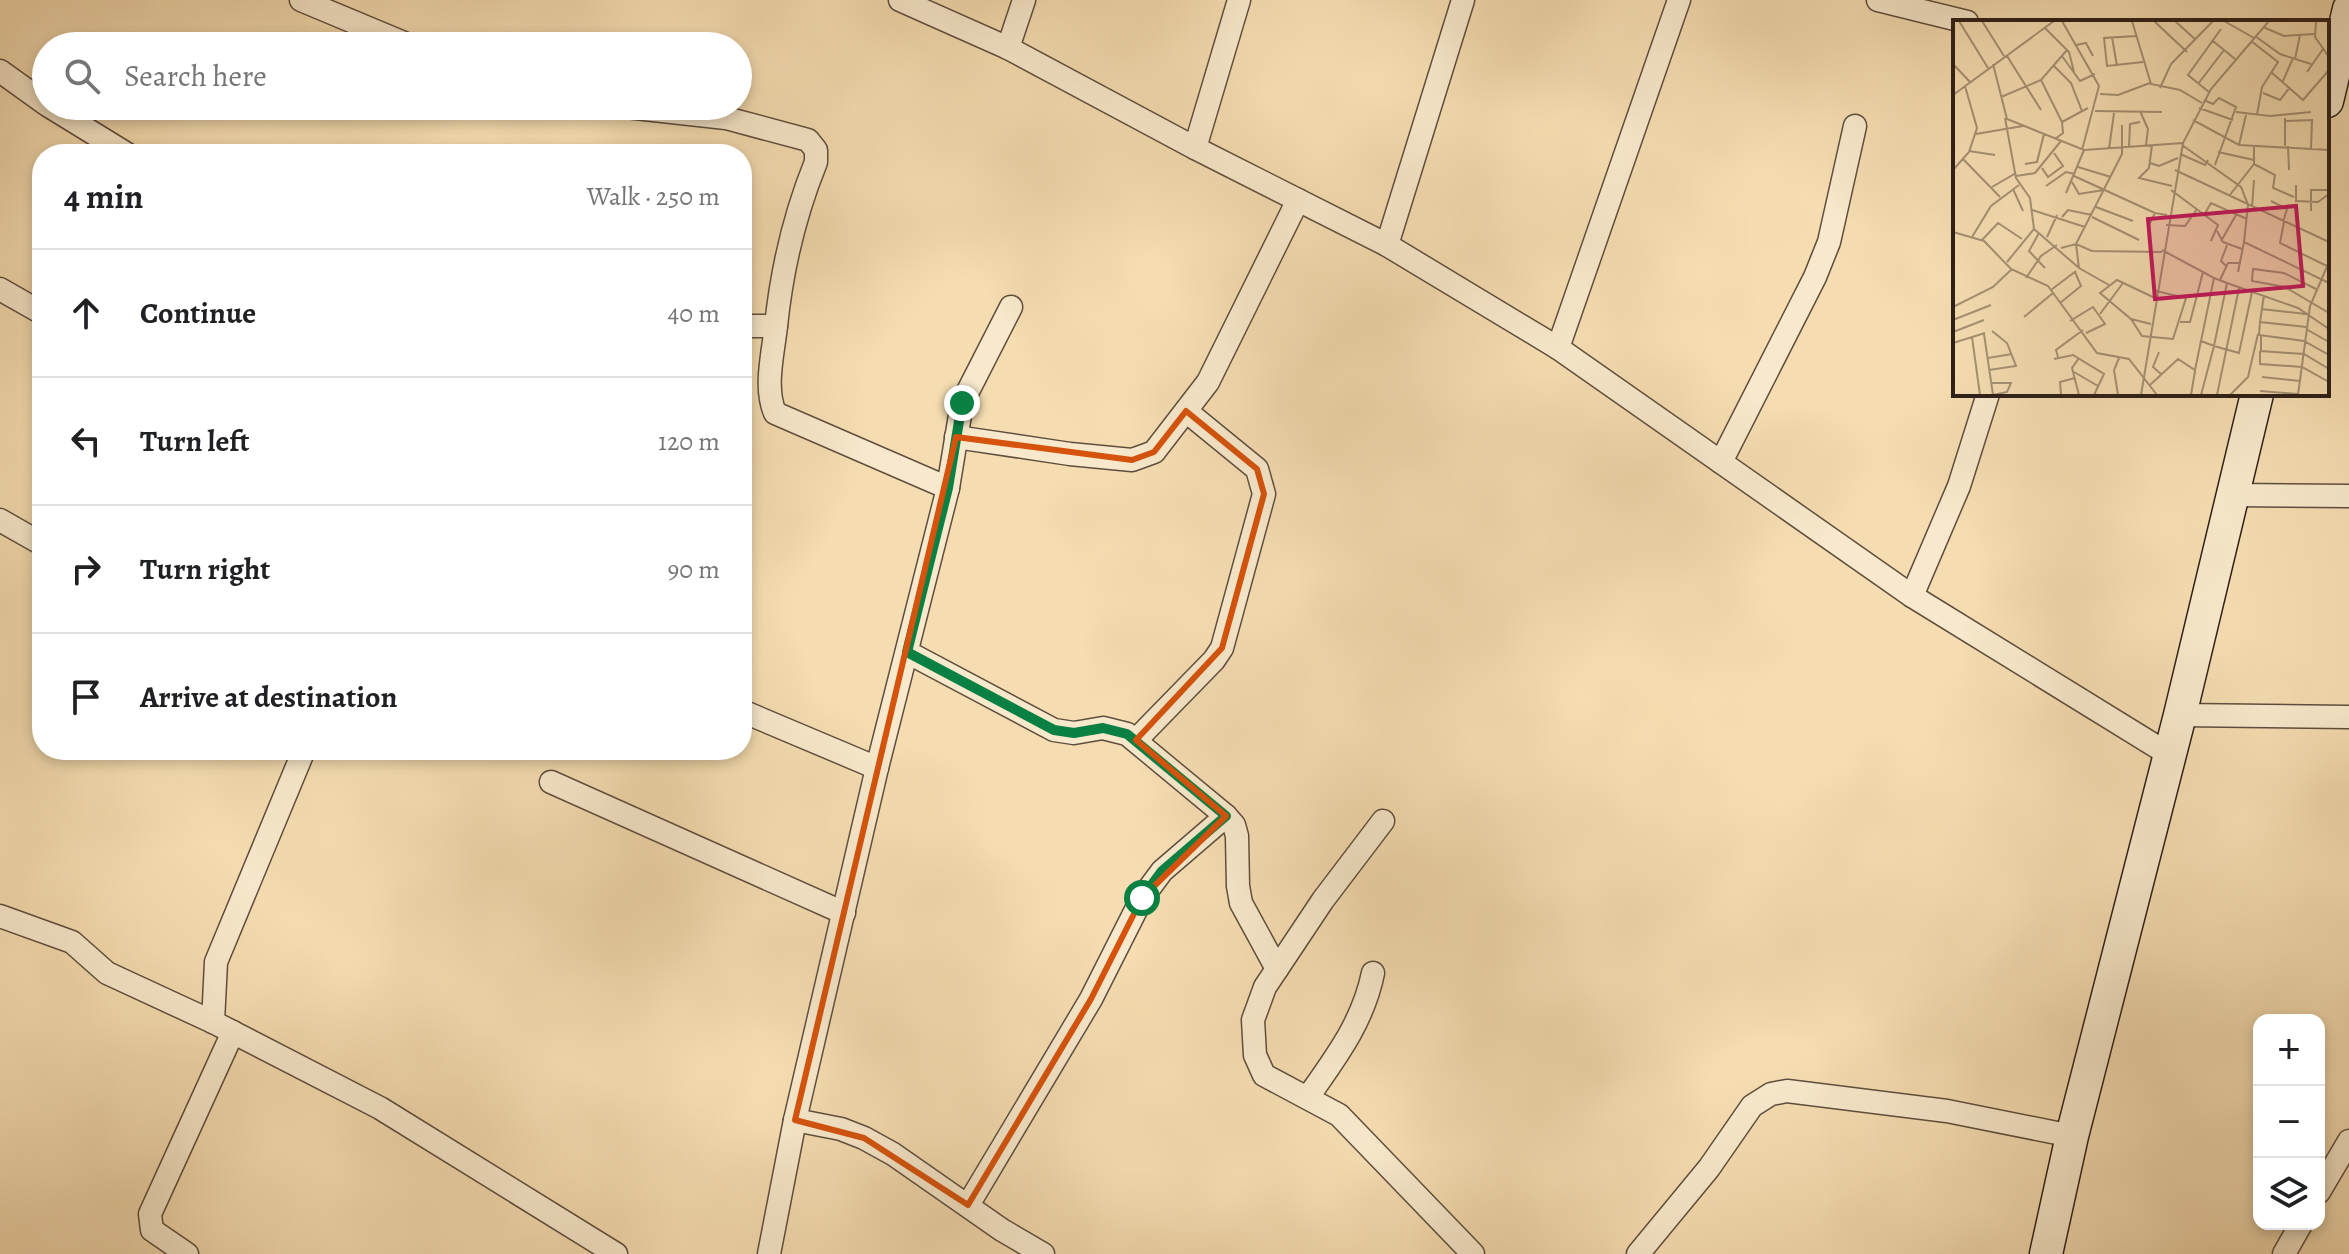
<!DOCTYPE html>
<meta charset="utf-8">
<style>
:root{--surface:#fff;--page:#f6f6f6;--text:#202124;--muted:#757577;--line:#e0e0e0}
body{margin:0;font-family:Alegreya,serif;background:var(--page);color:var(--text)}
.controls{position:absolute;right:24px;bottom:24px;display:grid;overflow:hidden;border-radius:16px;box-shadow:0 4px 12px #0003}
.controls button{width:72px;height:72px;display:grid;place-items:center;padding:0;border:0;border-bottom:2px solid var(--line);background:var(--surface);color:var(--text);font:40px sans-serif}
.stop{position:absolute;width:24px;height:24px;margin:-18px;border:6px solid #0b8043;border-radius:50%;background:#fff}
.stop.end{background:#0b8043;border-color:#fff;box-shadow:0 2px 8px #0008}
.list{margin:0;padding:0;list-style:none}
h2{display:flex;justify-content:space-between;align-items:center;height:104px;margin:0;padding:0 32px;font-size:34px}
h2 small{font-size:26px;font-weight:400;color:var(--muted)}
.list li{display:grid;grid-template-columns:52px 1fr auto;gap:24px;align-items:center;box-sizing:border-box;height:128px;padding:0 32px;border-top:2px solid var(--line)}
.list b{display:block;font-size:30px;white-space:nowrap}
.list em{font-size:26px;font-style:normal;color:var(--muted)}
.icon{flex:none;width:44px;height:44px;fill:none;stroke:currentColor;stroke-width:2;stroke-linecap:round;stroke-linejoin:round}
.map{position:relative;flex:none;width:2349px;height:1254px;overflow:hidden}
.search{position:absolute;background:var(--surface);box-shadow:0 4px 12px #0003;left:32px;top:32px;width:720px;height:88px;display:flex;align-items:center;gap:20px;box-sizing:border-box;padding:0 28px;border-radius:44px;color:var(--muted);font-size:30px}
.panel{position:absolute;background:var(--surface);box-shadow:0 4px 12px #0003;left:32px;top:144px;width:720px;height:616px;border-radius:32px}
.map>svg:first-child{display:block}
</style>
<div class="map">
<svg width="2349" height="1254" viewBox="0 0 2349 1254">
<rect width="100%" height="100%" fill="#f5ddb1"/>
<filter id="stains"><feTurbulence type="fractalNoise" baseFrequency=".0025" numOctaves="4"/><feColorMatrix values="0 0 0 0 .2 0 0 0 0 .09 0 0 0 0 .02 0 0 0 .5 -.17"/></filter>
<radialGradient id="worn" r=".72"><stop offset=".6" stop-color="#630" stop-opacity="0"/><stop offset="1" stop-color="#630" stop-opacity=".3"/></radialGradient>
<g fill="none" stroke-linecap="round" stroke-linejoin="round">
<g stroke="#5f4e3e" stroke-width="25">
<g id="street">
<polyline points="301,0 411,46"/>
<polyline points="900,0 1008,48 1195,148"/>
<polyline points="1239,0 1195,148 1387,245 1558,348"/>
<polyline points="1679,0 1558,348 1912,596 2170,755"/>
<polyline points="1878,0 1967,22"/>
<polyline points="1008,48 1024,0"/>
<polyline points="0,71 46,104"/>
<polyline points="49,106 127,154"/>
<path d="M617 106 726 118 808 140 816 150V162C794 216 782 268 776 326H742"/>
<polyline points="1387,245 1463,0"/>
<polyline points="0,289 42,313"/>
<path d="M776 326C773 354 764 387 775 413L948 488"/>
<polyline points="956,437 1070,454 1132,460 1154,452 1208,382 1298,200"/>
<polyline points="1721,462 1815,277 1829,242 1855,126"/>
<polyline points="2233,495 2349,496"/>
<polyline points="0,520 42,544"/>
<polyline points="1912,596 1959,486 1988,394"/>
<polyline points="907,652 1054,730 1074,733 1103,728 1127,734 1226,816 1234,825 1237,836 1238,886 1241,903 1277,969"/>
<polyline points="742,711 877,768 948,488 962,403 1011,307"/>
<polyline points="2180,715 2349,717"/>
<polyline points="1136,740 1214,660 1222,648 1264,494 1257,469 1186,411"/>
<polyline points="551,782 844,913"/>
<polyline points="1383,821 1323,900 1265,987 1253,1020 1255,1055 1264,1075 1339,1115 1473,1254"/>
<polyline points="0,916 72,942 107,973 213,1022 380,1108 616,1254"/>
<polyline points="213,1022 216,962 304,750"/>
<path d="M1308 1097C1336 1057 1363 1022 1373 973"/>
<polyline points="795,1120 841,1129 864,1138 893,1154 1002,1230 1043,1254"/>
<polyline points="2319,1192 2349,1141"/>
<polyline points="968,1205 1091,999 1142,898 1162,871 1226,816"/>
<polyline points="187,1254 152,1230 150,1214 233,1032"/>
<polyline points="769,1254 795,1120 877,768"/>
<polyline points="1638,1254 1709,1168 1752,1106 1771,1094 1787,1091 1947,1111 2072,1136"/>
<polyline points="2284,1254 2301,1224"/>
</g>
</g>
<g stroke="#2d1f18" stroke-width="35">
<g id="secondary">
<polyline points="2327,101 2349,9"/>
<polyline points="2046,1254 2072,1136 2180,715 2257,394"/>
</g>
</g>
<use href="#street" stroke="#f8e9cc" stroke-width="22"/>
<use href="#secondary" stroke="#f8e9cc" stroke-width="32"/>
</g>
<g fill="none" stroke-linecap="round" stroke-linejoin="round">
<polyline stroke="#0b8043" stroke-width="10" points="962,403 948,488 907,652 1054,730 1074,733 1103,728 1127,734 1226,816 1162,871 1142,898"/>
</g>
<path fill="none" stroke="#d5530d" stroke-width="6" stroke-linejoin="round" d="M1186 411 1257 469 1264 494 1222 648 1136 740 1226 816 1142 898 1091 999 968 1205 864 1138 795 1120 956 437 1132 460 1154 452Z"/>
<g transform="translate(1953 20)">
<rect width="376" height="376" fill="#f5ddb1"/>
<path fill="none" stroke="#a59174" stroke-width="2" d="M6 1 35 48M29 1 51 36M109 1 146 66 129 130M179 1 198 64 227 70 249 83M201 1 234 32M222 1 243 20M271 1 301 18M363 1 362 17 376 37M310 7 331 16 361 14M92 8 116 32 121 52M183 16 151 18 154 46 190 42M302 16 327 34 358 44M159 17 164 46M260 21 282 39M298 21 325 42 309 67 304 95M123 25 133 23 140 36M54 36 88 90M109 36 127 61 142 54M342 39 347 15M0 44 17 62M40 44 54 99 131 130 230 123M101 46 118 63 129 91M318 52 350 80 376 50M354 52 370 29M88 60 109 102 110 113 102 119M330 61 340 38M245 64 271 30M207 68 218 44 260 1M256 72 235 55 268 9M310 73 327 80 337 67M147 74 165 75 197 63M0 75 101 1M48 77 88 60 114 30M251 80 260 84 266 78 283 87 262 145M246 88 280 100M142 91 209 92M187 91 195 109 193 125M283 92 317 96 358 92M0 93 1 132M52 98 63 158 77 178 81 209 126 248 156 265M240 100 286 125 376 130M332 101 359 100 358 129M109 102 135 88M23 114 70 106M199 125 196 148 186 158 219 166M229 125 288 167 295 185 291 222M286 125 293 95M332 126V98M335 126 336 150M176 127 177 104 187 102M156 129 161 93M16 131 42 135M265 132 301 140M227 134 252 145 255 140M10 139 47 177M197 143 206 146 225 138M72 144 84 142 91 114M301 144 322 155 320 168 341 177M125 147 158 157M89 148 95 157 110 146 101 133M0 150 16 132 24 108 12 66M222 150 376 222M63 156 82 153 108 121M121 156 202 193M119 162 126 174 151 170M343 165V181L365 182 376 174M93 166 113 152 122 154M39 167 63 153M60 169 70 191M218 170 265 205 258 221M113 173 131 130M276 176 301 144V126M318 181 334 189 330 202M143 187 180 201M299 187 301 160M79 190 132 207M358 191V170H376M251 195 258 183 294 199M109 197 115 190 139 195M139 197 186 220M331 202 327 223 376 247M213 205 232 206 244 189M195 207 202 193 214 195M264 211 270 222 289 229M0 212 31 221 58 249 95 266 144 333 176 339 204 375M86 213 76 231 92 248M19 217 38 186 66 165M94 217 104 195M29 220 45 203 69 219M268 221 283 195M108 228 123 224 139 231 209 232M209 230 250 252 237 302H227M54 242 81 209M273 246 268 241 274 225M126 248 123 224 169 134V105M250 252 261 258 248 321 261 326 274 263 261 258M285 252 291 222 376 263M73 258 88 236 104 225M267 260 275 243H288M274 263 345 288 376 309M363 269 331 253 300 249 299 261 332 267 376 293M98 270 123 251M311 275 307 302 353 307M107 283 128 266 122 252M0 287 40 267 59 249M308 289 353 294M147 294 170 263M71 297 100 273M178 299 189 316 220 319 233 278 203 271M0 300 38 285M117 301 140 287 152 304 133 313M307 302 306 315 351 321 376 335M198 304 178 299 147 273 164 260 202 278M353 309 376 322M0 312 31 300M31 314 40 375M308 316V331L351 334 376 349M19 317 27 375M0 323 32 313M307 331V344L349 347 376 362M206 332 200 347 209 355M105 337 103 330 130 310M35 338 59 334M101 339 120 335 151 354 141 375M36 350 63 346 54 323 39 311M121 352 145 366M309 357 347 361M38 363H58L54 372 40 375M197 365 225 339 242 350 248 321M307 371 345 374M108 375 107 362 122 358M126 375 119 348 126 338M165 375 161 350 166 338M188 375 230 123 258 69 316 1M238 375 242 351M248 375 261 326 286 333 299 272M264 375 286 268M277 375 295 357 305 314M345 375 357 286 376 242"/>
<path fill="#c2185b" fill-opacity="0.15" stroke="#c2185b" stroke-width="4" d="M343 186 350 266 202 279 195 199Z"/>
<rect width="376" height="376" fill="none" stroke="#2d1f18" stroke-width="4"/>
</g>
<rect width="100%" height="100%" filter="url(#stains)"/>
<rect width="100%" height="100%" fill="url(#worn)"/>
</svg>
<div class="controls">
<button>+</button>
<button>−</button>
<button><svg class="icon" aria-label="layers" viewBox="0 0 24 24"><path d="M12 4l9 5-9 5-9-5zM3 14l9 5 9-5"/></svg></button>
</div>
<div class="stop" style="left:1142px;top:898px"></div>
<div class="stop end" style="left:962px;top:403px"></div>
<div class="search"><svg class="icon" aria-label="search" viewBox="0 0 24 24"><circle cx="10" cy="10" r="6"/><path d="M15 15l6 6"/></svg>Search here</div>
<section class="panel">
<h2>4 min<small>Walk · 250 m</small></h2>
<ul class="list">
<li><svg class="icon" aria-label="ahead" viewBox="0 0 24 24"><path d="M12 20V5M6 11l6-6 6 6"/></svg><div><b>Continue</b></div><em>40 m</em></li>
<li><svg class="icon" aria-label="left" viewBox="0 0 24 24"><path d="M17 20v-9H6M10 6l-5 5 5 5"/></svg><div><b>Turn left</b></div><em>120 m</em></li>
<li><svg class="icon" aria-label="right" viewBox="0 0 24 24"><path d="M7 20v-9h11M14 6l5 5-5 5"/></svg><div><b>Turn right</b></div><em>90 m</em></li>
<li><svg class="icon" aria-label="arrive" viewBox="0 0 24 24"><path d="M6 21V4h12l-3 4 3 4H6"/></svg><div><b>Arrive at destination</b></div></li>
</ul>
</section>
</div>
